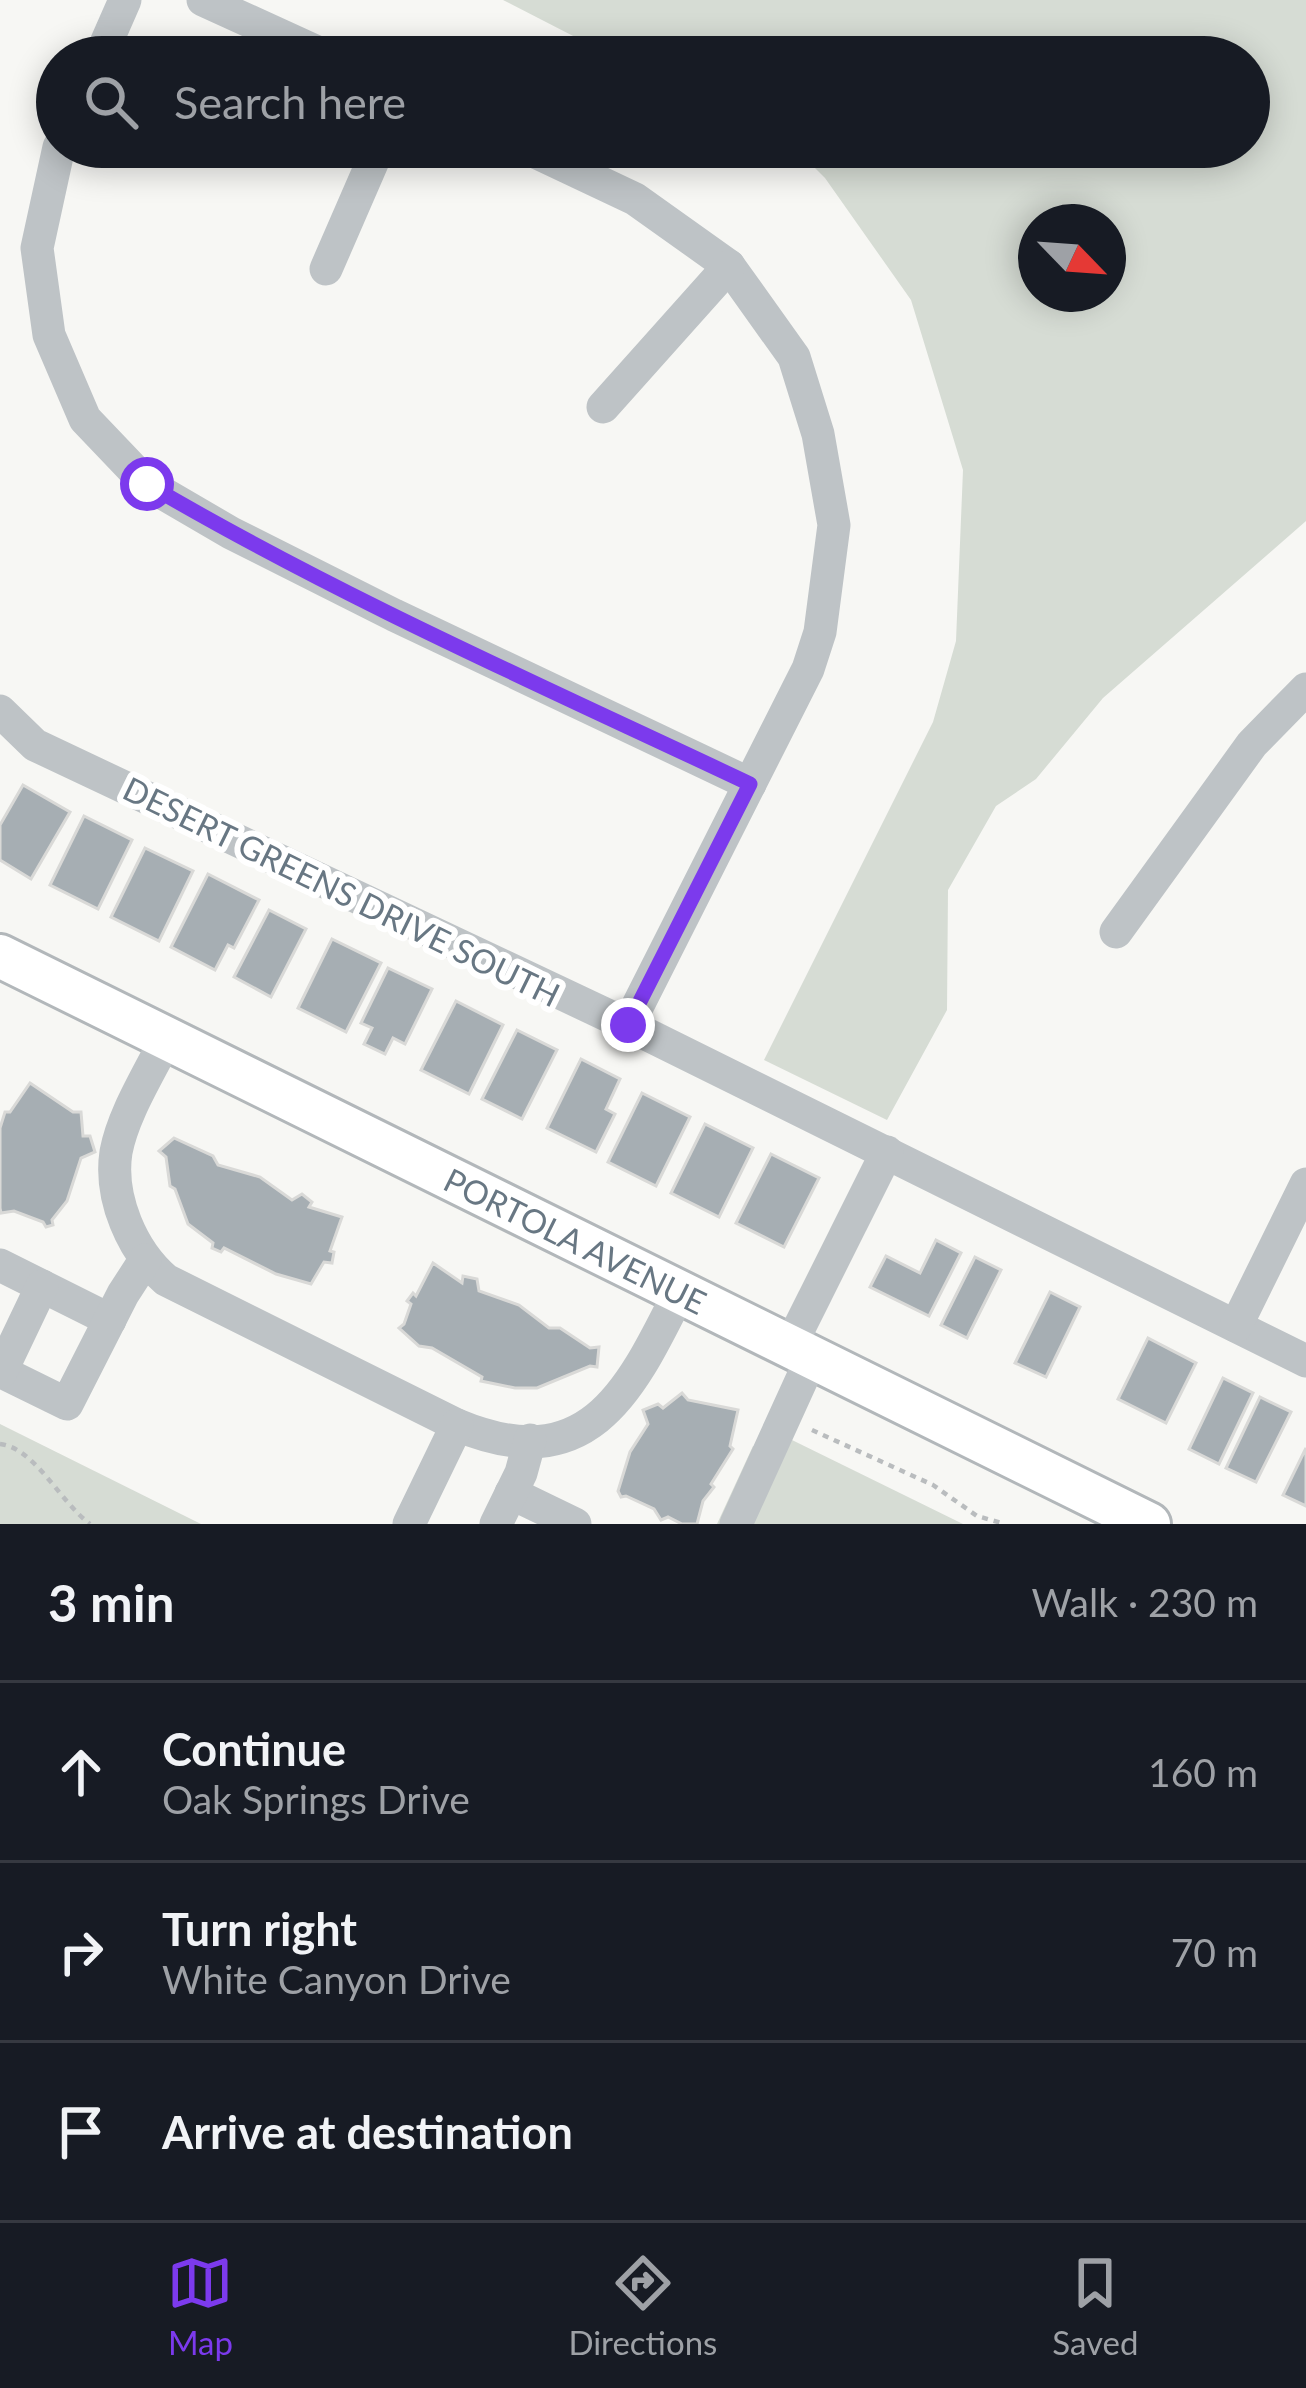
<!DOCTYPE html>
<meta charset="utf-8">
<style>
:root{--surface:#171b24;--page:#20242c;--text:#f1f3f6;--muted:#9ea1a6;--line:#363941;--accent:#7c3aed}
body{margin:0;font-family:Lato,sans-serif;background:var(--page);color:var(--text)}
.compass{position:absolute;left:1018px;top:204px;width:108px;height:108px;border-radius:50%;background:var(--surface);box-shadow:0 6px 30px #0003;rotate:115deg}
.stop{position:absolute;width:36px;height:36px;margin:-27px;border:9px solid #7c3aed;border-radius:50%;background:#fff}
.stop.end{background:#7c3aed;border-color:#fff;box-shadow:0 3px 12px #0008}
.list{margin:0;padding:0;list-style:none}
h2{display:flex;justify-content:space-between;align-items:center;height:156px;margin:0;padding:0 48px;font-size:51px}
h2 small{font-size:39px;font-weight:400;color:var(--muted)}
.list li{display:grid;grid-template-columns:78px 1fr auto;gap:36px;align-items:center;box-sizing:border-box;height:180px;padding:0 48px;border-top:3px solid var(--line)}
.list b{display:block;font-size:45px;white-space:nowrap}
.list p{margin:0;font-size:39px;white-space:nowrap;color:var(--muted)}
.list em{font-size:39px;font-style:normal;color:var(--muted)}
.icon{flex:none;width:66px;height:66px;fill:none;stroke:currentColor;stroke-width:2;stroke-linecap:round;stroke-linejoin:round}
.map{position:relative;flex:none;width:1306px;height:1524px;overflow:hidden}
.search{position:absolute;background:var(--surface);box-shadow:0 6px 30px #0003;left:36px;right:36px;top:36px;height:132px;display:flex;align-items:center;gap:30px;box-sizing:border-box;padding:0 42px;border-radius:66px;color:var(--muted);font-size:45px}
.sheet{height:696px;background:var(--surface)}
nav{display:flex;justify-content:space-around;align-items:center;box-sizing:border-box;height:168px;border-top:3px solid var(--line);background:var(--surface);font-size:33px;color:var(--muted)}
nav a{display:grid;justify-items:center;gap:6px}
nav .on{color:var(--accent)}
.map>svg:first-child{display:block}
</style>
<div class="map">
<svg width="1306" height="1524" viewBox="0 0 1306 1524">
<rect width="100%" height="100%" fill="#f7f7f4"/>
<g fill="#d6dcd4" fill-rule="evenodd">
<path d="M503 0H1306V521L1103 698 1036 779 996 806 948 890 947 1010 887 1120 764 1060 933 722 956 641 963 470 911 300 825 178 794 147H1249V57H614ZM1036 222H1108V294H1036Z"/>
<polygon points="0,1424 201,1524 0,1524"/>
<polygon points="792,1440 963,1524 717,1524 753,1446 781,1461"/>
</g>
<g fill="#a6aeb3" stroke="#d9d9d7" stroke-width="3">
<polygon points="23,785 70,812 31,879 0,860 0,825"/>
<polygon points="84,816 132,840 98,909 50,885"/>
<polygon points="145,848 193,871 159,941 111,917"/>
<polygon points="208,874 259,900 234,948 228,945 215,970 171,947"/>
<polygon points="269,910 306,929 271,997 234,977"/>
<polygon points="332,939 381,963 346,1032 298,1008"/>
<polygon points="388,968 432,989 405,1044 393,1038 385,1054 364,1044 372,1028 361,1023"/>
<polygon points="456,1001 503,1025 469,1094 421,1070"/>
<polygon points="517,1030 557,1050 522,1119 482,1099"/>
<polygon points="581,1059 620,1079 606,1109 615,1114 596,1152 547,1128"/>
<polygon points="30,1083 73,1112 81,1112 83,1136 90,1136 95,1152 81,1158 67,1201 52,1220 53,1225 46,1227 43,1222 14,1211 1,1213 0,1208 0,1128 5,1112 10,1112"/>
<polygon points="642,1093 690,1117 656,1186 608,1162"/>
<polygon points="705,1124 753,1148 719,1217 671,1193"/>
<polygon points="174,1138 213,1156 218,1165 260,1177 292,1200 302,1194 312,1202 309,1207 342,1217 330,1251 334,1252 332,1263 324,1262 311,1284 276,1274 224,1248 221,1252 212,1248 213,1243 188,1224 175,1189 170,1186 166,1157 159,1151"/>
<polygon points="771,1154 819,1178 784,1247 736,1223"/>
<polygon points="936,1240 961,1253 929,1316 870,1287 886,1256 920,1273"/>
<polygon points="975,1257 1001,1270 967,1338 941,1325"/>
<polygon points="433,1263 462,1283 463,1276 477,1279 479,1291 519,1305 549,1328 560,1328 590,1348 599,1347 597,1367 590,1366 537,1388 515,1388 481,1381 482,1377 432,1348 419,1346 399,1328 404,1324 411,1304 407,1301 413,1293 416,1296"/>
<polygon points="1050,1292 1080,1307 1046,1377 1015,1363"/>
<polygon points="1148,1338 1196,1363 1166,1423 1118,1399"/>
<polygon points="1223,1378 1253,1393 1219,1464 1189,1449"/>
<polygon points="682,1393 688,1400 738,1410 730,1446 733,1449 711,1484 714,1487 703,1501 697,1524 682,1524 668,1517 661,1520 654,1509 626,1496 621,1497 618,1491 630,1452 648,1424 643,1410 658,1404 663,1408"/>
<polygon points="1260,1397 1291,1412 1256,1482 1226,1468"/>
<polygon points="1306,1448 1306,1506 1283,1495"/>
</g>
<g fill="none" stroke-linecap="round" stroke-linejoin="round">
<g stroke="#b2b7ba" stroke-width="48">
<g id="major">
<path id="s1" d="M0 956 1149 1524"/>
</g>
</g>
<g stroke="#b9bcbe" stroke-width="4.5" stroke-dasharray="6 6" stroke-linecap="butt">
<polyline points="812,1430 933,1485 977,1516 1005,1524"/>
<path d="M0 1444C35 1448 60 1502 90 1524"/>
</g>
<g stroke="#bec3c6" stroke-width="33">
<polyline points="203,0 328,57"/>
<polyline points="100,57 125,0"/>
<polyline points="59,147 37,248 49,335 85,419 147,484 231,533 394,615 750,784"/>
<polyline points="525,147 635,199 729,266 794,357 818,434 834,525 820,632 808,669 628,1025"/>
<polyline points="326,269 379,147"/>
<polyline points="603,407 729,266"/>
<polyline points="0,711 35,745 628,1025 1306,1361"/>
<polyline points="1116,932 1252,744 1306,689"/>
<path d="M166 1039C149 1074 123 1114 116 1152 109 1198 132 1251 166 1280L457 1425C589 1480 630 1391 680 1291"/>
<polyline points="0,1265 110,1320"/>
<polyline points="1236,1326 1306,1184"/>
<polyline points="790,1346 887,1152"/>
<polyline points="0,1371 67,1404 123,1294 145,1260"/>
<polyline points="1,1372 42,1286"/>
<polyline points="511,1493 575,1524"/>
<polyline points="409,1524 457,1425"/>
<polyline points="496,1524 521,1473 530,1440"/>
<polyline points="736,1524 812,1357"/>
</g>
<use href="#major" stroke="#fff" stroke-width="42"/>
</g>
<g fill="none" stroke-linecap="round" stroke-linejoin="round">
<path stroke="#7c3aed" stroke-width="15" d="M147 484C341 598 547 688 750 784L628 1025"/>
</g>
<g text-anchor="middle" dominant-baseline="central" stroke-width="12" stroke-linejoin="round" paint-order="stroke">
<g font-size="33" fill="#687783" stroke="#fff">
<text transform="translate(342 891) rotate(26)">DESERT GREENS DRIVE SOUTH</text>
<text stroke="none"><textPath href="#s1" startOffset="642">PORTOLA AVENUE</textPath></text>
</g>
</g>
</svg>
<svg class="compass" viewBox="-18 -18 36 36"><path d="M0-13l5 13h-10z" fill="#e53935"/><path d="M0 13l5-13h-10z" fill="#9ea1a6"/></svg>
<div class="stop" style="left:147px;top:484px"></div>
<div class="stop end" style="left:628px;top:1025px"></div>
<div class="search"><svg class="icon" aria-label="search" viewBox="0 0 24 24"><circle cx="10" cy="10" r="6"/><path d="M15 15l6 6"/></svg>Search here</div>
</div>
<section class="sheet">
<h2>3 min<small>Walk · 230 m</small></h2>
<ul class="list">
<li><svg class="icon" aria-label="ahead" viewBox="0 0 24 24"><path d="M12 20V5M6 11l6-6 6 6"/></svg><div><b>Continue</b><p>Oak Springs Drive</p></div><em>160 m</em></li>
<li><svg class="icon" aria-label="right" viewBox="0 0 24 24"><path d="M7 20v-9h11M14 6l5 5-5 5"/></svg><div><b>Turn right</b><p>White Canyon Drive</p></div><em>70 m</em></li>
<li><svg class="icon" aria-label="arrive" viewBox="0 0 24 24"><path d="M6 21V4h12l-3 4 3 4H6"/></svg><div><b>Arrive at destination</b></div></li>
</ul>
</section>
<nav>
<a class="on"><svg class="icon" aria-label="map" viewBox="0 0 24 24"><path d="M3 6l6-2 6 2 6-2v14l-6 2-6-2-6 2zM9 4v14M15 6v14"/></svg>Map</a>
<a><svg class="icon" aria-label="directions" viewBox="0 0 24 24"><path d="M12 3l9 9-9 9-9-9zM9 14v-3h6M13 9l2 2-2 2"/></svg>Directions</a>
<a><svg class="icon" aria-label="saved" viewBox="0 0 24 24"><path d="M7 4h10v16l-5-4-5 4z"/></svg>Saved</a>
</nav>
